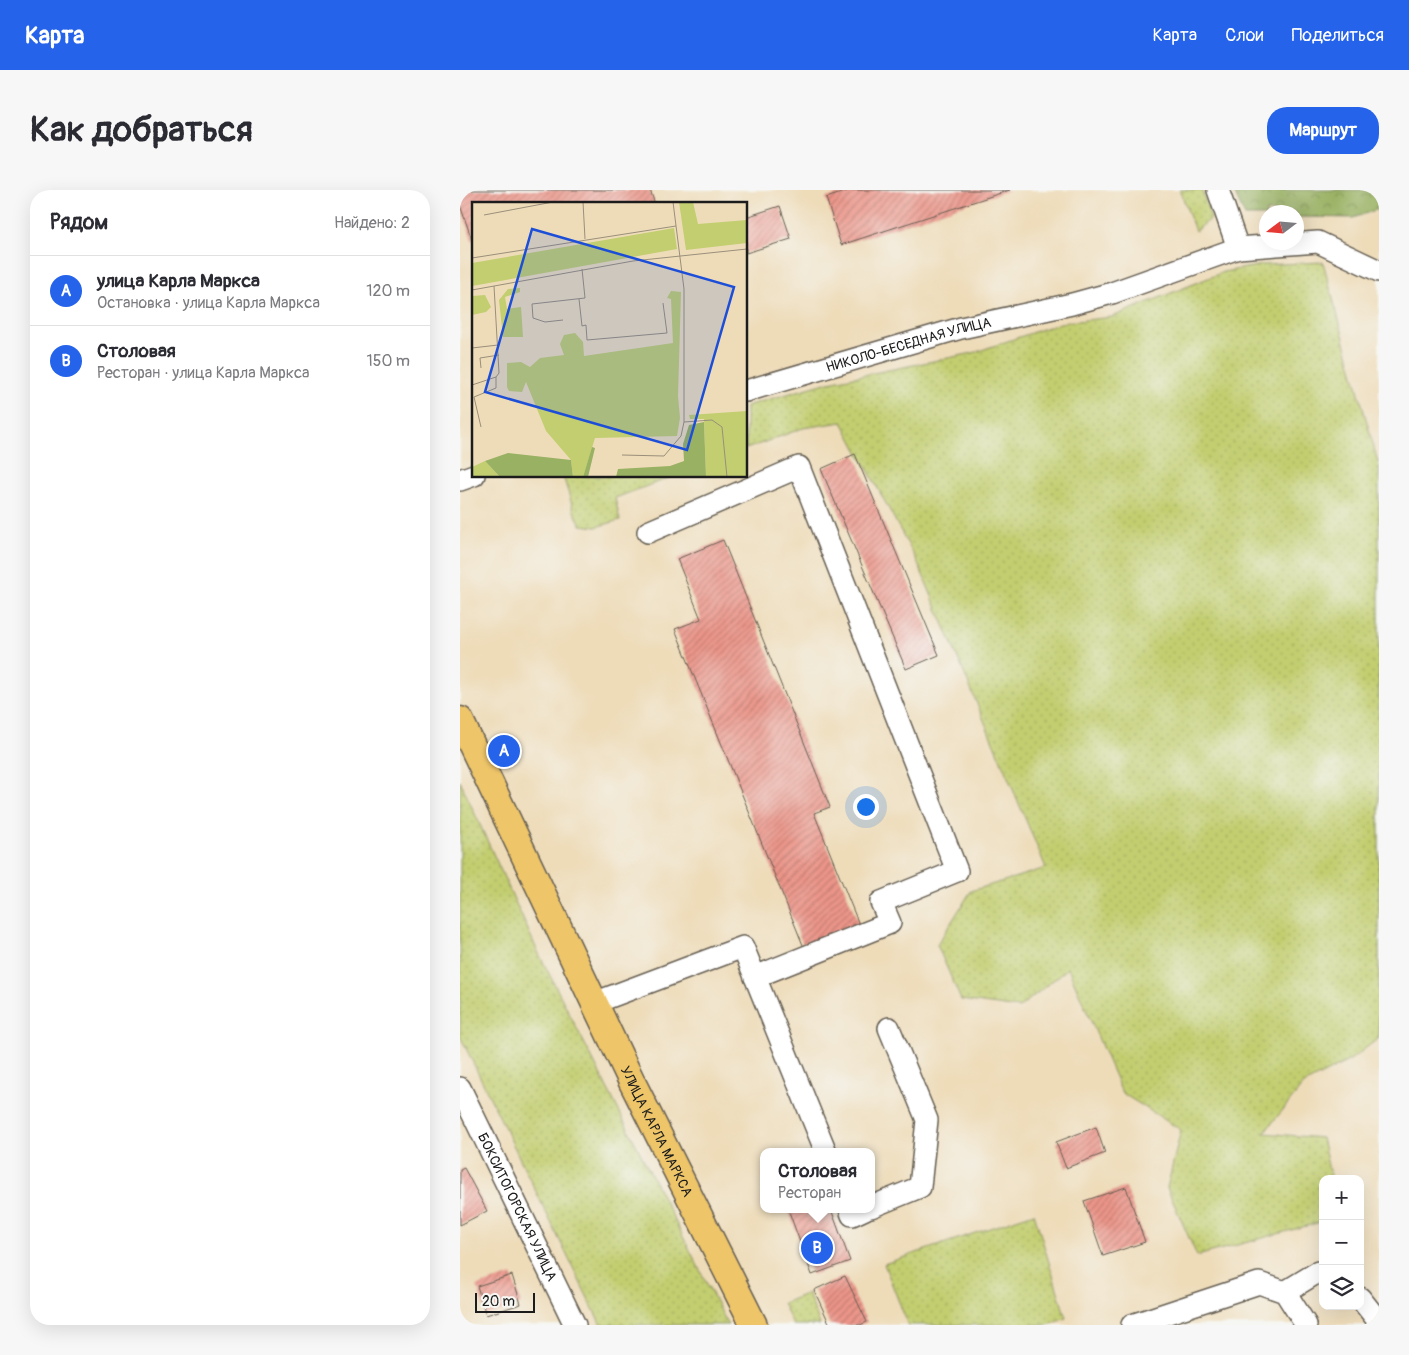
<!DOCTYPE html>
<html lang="ru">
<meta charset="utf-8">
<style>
:root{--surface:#fff;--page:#f7f7f7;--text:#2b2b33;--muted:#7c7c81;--line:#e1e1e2;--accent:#2563eb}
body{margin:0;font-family:Pangolin,sans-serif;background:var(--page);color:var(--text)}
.controls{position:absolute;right:15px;bottom:15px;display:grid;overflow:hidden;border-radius:10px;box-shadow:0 5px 20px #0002}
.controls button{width:45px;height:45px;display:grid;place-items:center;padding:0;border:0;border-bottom:1px solid var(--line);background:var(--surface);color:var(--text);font:25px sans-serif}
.compass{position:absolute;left:799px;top:15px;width:45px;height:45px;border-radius:50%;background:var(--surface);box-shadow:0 5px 20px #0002;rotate:254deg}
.scale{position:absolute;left:15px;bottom:12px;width:60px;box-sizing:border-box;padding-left:5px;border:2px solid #1c1c1c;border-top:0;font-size:14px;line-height:18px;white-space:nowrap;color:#1c1c1c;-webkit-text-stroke:4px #f6f6f2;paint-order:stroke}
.you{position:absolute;left:405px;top:616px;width:18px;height:18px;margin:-12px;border:4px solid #fff;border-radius:50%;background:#1a73e8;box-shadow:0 0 0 8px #1a73e833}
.badge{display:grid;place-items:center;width:32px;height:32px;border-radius:50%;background:var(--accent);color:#fff;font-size:16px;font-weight:700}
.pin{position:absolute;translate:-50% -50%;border:2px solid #fff;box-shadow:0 1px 5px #0006}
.popup{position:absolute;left:300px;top:958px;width:115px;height:65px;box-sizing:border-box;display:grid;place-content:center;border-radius:10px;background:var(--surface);filter:drop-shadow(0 1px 4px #0005);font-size:16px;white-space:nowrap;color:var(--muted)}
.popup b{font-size:19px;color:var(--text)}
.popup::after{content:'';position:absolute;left:50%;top:100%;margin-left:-10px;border:10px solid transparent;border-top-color:var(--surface)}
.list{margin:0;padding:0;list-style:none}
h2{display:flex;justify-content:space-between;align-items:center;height:65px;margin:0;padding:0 20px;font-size:21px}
h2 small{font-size:16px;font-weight:400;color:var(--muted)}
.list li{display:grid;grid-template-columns:32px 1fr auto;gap:15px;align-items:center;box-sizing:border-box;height:70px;padding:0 20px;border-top:1px solid var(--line)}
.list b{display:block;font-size:19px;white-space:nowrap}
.list p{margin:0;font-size:16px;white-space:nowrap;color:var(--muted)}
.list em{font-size:16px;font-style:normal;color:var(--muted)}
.icon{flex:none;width:28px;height:28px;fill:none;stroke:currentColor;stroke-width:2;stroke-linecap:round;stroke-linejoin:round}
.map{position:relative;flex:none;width:919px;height:1135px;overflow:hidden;border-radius:20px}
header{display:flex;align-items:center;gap:30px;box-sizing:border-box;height:70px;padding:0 25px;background:var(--accent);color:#fff}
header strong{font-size:24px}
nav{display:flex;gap:28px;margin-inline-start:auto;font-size:18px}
.intro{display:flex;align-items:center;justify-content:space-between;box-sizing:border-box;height:120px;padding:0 30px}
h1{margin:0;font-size:35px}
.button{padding:12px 22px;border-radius:20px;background:var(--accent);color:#fff;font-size:18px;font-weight:700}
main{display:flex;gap:30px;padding:0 30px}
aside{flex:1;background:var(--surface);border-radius:20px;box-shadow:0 5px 20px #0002}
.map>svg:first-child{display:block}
</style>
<header>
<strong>Карта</strong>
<nav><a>Карта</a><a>Слои</a><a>Поделиться</a></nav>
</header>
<div class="intro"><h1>Как добраться</h1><a class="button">Маршрут</a></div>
<main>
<aside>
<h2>Рядом<small>Найдено: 2</small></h2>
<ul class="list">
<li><span class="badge">A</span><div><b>улица Карла Маркса</b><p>Остановка · улица Карла Маркса</p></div><em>120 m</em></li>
<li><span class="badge">B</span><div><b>Столовая</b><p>Ресторан · улица Карла Маркса</p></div><em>150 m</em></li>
</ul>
</aside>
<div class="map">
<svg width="919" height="1135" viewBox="0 0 919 1135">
<defs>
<pattern id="grass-dots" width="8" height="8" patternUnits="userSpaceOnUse" patternTransform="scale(1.25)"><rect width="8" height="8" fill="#c2ce70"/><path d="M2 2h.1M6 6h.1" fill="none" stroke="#a6b060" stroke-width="1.8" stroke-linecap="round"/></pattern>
<pattern id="forest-crowns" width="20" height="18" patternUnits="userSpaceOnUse" patternTransform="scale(1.25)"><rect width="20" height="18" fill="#99b162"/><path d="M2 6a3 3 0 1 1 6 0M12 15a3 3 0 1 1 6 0" fill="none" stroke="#7c8f50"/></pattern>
<pattern id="building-hatch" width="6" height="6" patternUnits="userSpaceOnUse" patternTransform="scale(1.25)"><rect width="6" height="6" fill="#ec9589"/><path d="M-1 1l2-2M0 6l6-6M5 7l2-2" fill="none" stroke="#be796f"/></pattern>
</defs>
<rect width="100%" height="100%" fill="#f6f6f2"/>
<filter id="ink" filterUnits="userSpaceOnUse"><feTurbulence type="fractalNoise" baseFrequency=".02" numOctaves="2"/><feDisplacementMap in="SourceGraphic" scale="10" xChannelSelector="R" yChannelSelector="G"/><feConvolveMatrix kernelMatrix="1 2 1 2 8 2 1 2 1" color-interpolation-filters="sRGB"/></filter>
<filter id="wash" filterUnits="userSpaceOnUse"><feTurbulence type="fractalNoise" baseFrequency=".0096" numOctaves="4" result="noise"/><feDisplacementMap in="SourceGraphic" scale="20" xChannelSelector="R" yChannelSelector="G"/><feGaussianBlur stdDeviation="1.12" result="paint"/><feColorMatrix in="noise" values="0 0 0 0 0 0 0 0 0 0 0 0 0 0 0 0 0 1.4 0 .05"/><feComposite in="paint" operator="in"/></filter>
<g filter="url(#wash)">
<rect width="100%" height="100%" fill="#eedcb9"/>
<g fill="url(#grass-dots)" stroke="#6f7546">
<polygon points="720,0 742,0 751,29 735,41"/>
<polygon points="863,72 919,276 919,848 890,870 844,894 804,943 862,948 871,989 863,989 863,1030 861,1032 737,1066 707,998 721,940 662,903 608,778 559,818 501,810 477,755 511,701 586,678 457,371 382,232 343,238 286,259 286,216 369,192 513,163 600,133 652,127 763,82 803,75"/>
<polygon points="103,286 214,286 155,308 160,330 136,337 121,335 114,321"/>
<polygon points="0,591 78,762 268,1135 141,1135 0,846"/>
<polygon points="574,1023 606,1128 589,1135 448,1135 424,1074"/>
<polygon points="348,1103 360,1135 333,1135 323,1113"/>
</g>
<polygon fill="url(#forest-crowns)" stroke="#5a663f" points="773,0 919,0 919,19 893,28 837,27 836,22 806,22 806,26 785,26"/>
<g id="blocks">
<g fill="url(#building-hatch)">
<polygon points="0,0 190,0 195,14 14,14 13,53 0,15"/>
<polygon points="391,0 550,0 381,55 366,8"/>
<polygon points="320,16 331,49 286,63 286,27"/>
<polygon points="395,264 479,465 446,479 361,279"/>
<polygon points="263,350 370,617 354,623 400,737 345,760 215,439 241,429 217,369"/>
<polygon points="636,937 645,963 606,978 596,952"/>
<polygon points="4,978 27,1021 0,1035 0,980"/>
<polygon points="666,997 685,1052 643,1066 624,1011"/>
<polygon points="328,1019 371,1019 390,1071 352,1085"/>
<polygon points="52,1085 61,1114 26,1125 17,1096"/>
<polygon points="385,1086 407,1132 400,1135 370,1135 354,1100"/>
</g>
</g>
</g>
<g filter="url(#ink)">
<use href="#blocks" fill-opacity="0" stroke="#665f53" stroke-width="1"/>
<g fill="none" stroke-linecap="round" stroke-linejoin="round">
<g stroke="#665f53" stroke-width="24">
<g id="minor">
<polyline points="758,0 778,58"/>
<path id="s1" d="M286 201 501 138 612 114 652 103 778 58 858 52 919 81"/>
<polyline points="0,290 14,285"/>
<polyline points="188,342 339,277 497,681 421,712 430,733 295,787"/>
<polyline points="134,813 283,757 366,962"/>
<path id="s2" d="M0 898 115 1135"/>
<polyline points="411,1017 460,997 467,930 429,838"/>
<polyline points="390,1019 392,1025 405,1019"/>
<polyline points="825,1102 858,1082 863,1083"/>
<polyline points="900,1108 919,1132"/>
<polyline points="672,1135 799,1093 825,1102 846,1135"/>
</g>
</g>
<g stroke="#665f53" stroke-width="29">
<g id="major">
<path id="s3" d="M0 530 172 892 294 1135"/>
</g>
</g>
<use href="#minor" stroke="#fff" stroke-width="21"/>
<use href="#major" stroke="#eec569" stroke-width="26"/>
</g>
</g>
<g text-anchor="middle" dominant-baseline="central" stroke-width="5" stroke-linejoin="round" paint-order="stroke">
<g font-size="14" fill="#1c1c1c" stroke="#f6f6f2">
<text stroke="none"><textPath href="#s1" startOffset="169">НИКОЛО-БЕСЕДНАЯ УЛИЦА</textPath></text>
<text stroke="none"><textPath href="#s3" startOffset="456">УЛИЦА КАРЛА МАРКСА</textPath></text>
<text stroke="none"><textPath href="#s2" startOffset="132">БОКСИТОГОРСКАЯ УЛИЦА</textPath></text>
</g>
</g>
<g transform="translate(12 12)">
<rect width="275" height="275" fill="#eedcb9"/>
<path d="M207 0H221L226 22 275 18V41L214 48ZM202 26 205 47 0 84V61ZM48 86V90L33 95 35 107 49 105 51 135H31L27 98 36 87ZM199 89 209 90 206 194 208 216 205 234 123 236 111 275H101L99 258 74 229 54 180 50 190 37 189 35 185V161L49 160 58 165 68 156 92 153 88 142 92 133 103 131 111 140 112 154 201 141 199 97 195 96ZM13 93 19 105 14 110 0 113V94ZM275 209V275H234L232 217H218L217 213ZM13 259 28 275H0V265Z" fill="#c2ce70"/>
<path d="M232 220 234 275H144L146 267 198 264 212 259 211 242 217 223ZM120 245 123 246 116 275H111ZM36 251 99 258 101 275H28L13 259Z" fill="#99b162"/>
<path fill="none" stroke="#9a8f7a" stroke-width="1" d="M111 0 113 37M12 13 81 0M0 56 204 24M0 88 161 59 275 47M107 97 110 124 114 123 115 138 195 131 191 101M91 118 73 120 61 116 60 102 113 96 110 67M0 146 26 143M9 166 8 156 27 153M0 183 24 175 27 171 22 84M212 220 240 218 250 225 255 275M9 225 2 195 24 186V175M150 253 192 254 209 234 212 220V87L201 0"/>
<path fill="#1d4ed8" fill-opacity="0.15" stroke="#1d4ed8" stroke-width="2.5" d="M60 27 262 85 215 248 13 190Z"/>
<rect width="275" height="275" fill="none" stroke="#1c1c1c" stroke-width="2.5"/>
</g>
</svg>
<div class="controls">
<button>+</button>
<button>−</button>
<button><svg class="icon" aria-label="layers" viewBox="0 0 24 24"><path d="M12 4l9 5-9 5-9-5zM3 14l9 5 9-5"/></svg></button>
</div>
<svg class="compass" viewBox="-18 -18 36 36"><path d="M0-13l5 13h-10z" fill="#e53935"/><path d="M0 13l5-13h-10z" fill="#7c7c81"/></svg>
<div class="scale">20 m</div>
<div class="you"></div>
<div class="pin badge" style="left:44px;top:561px">A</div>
<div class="pin badge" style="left:357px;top:1058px">B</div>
<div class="popup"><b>Столовая</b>Ресторан</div>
</div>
</main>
